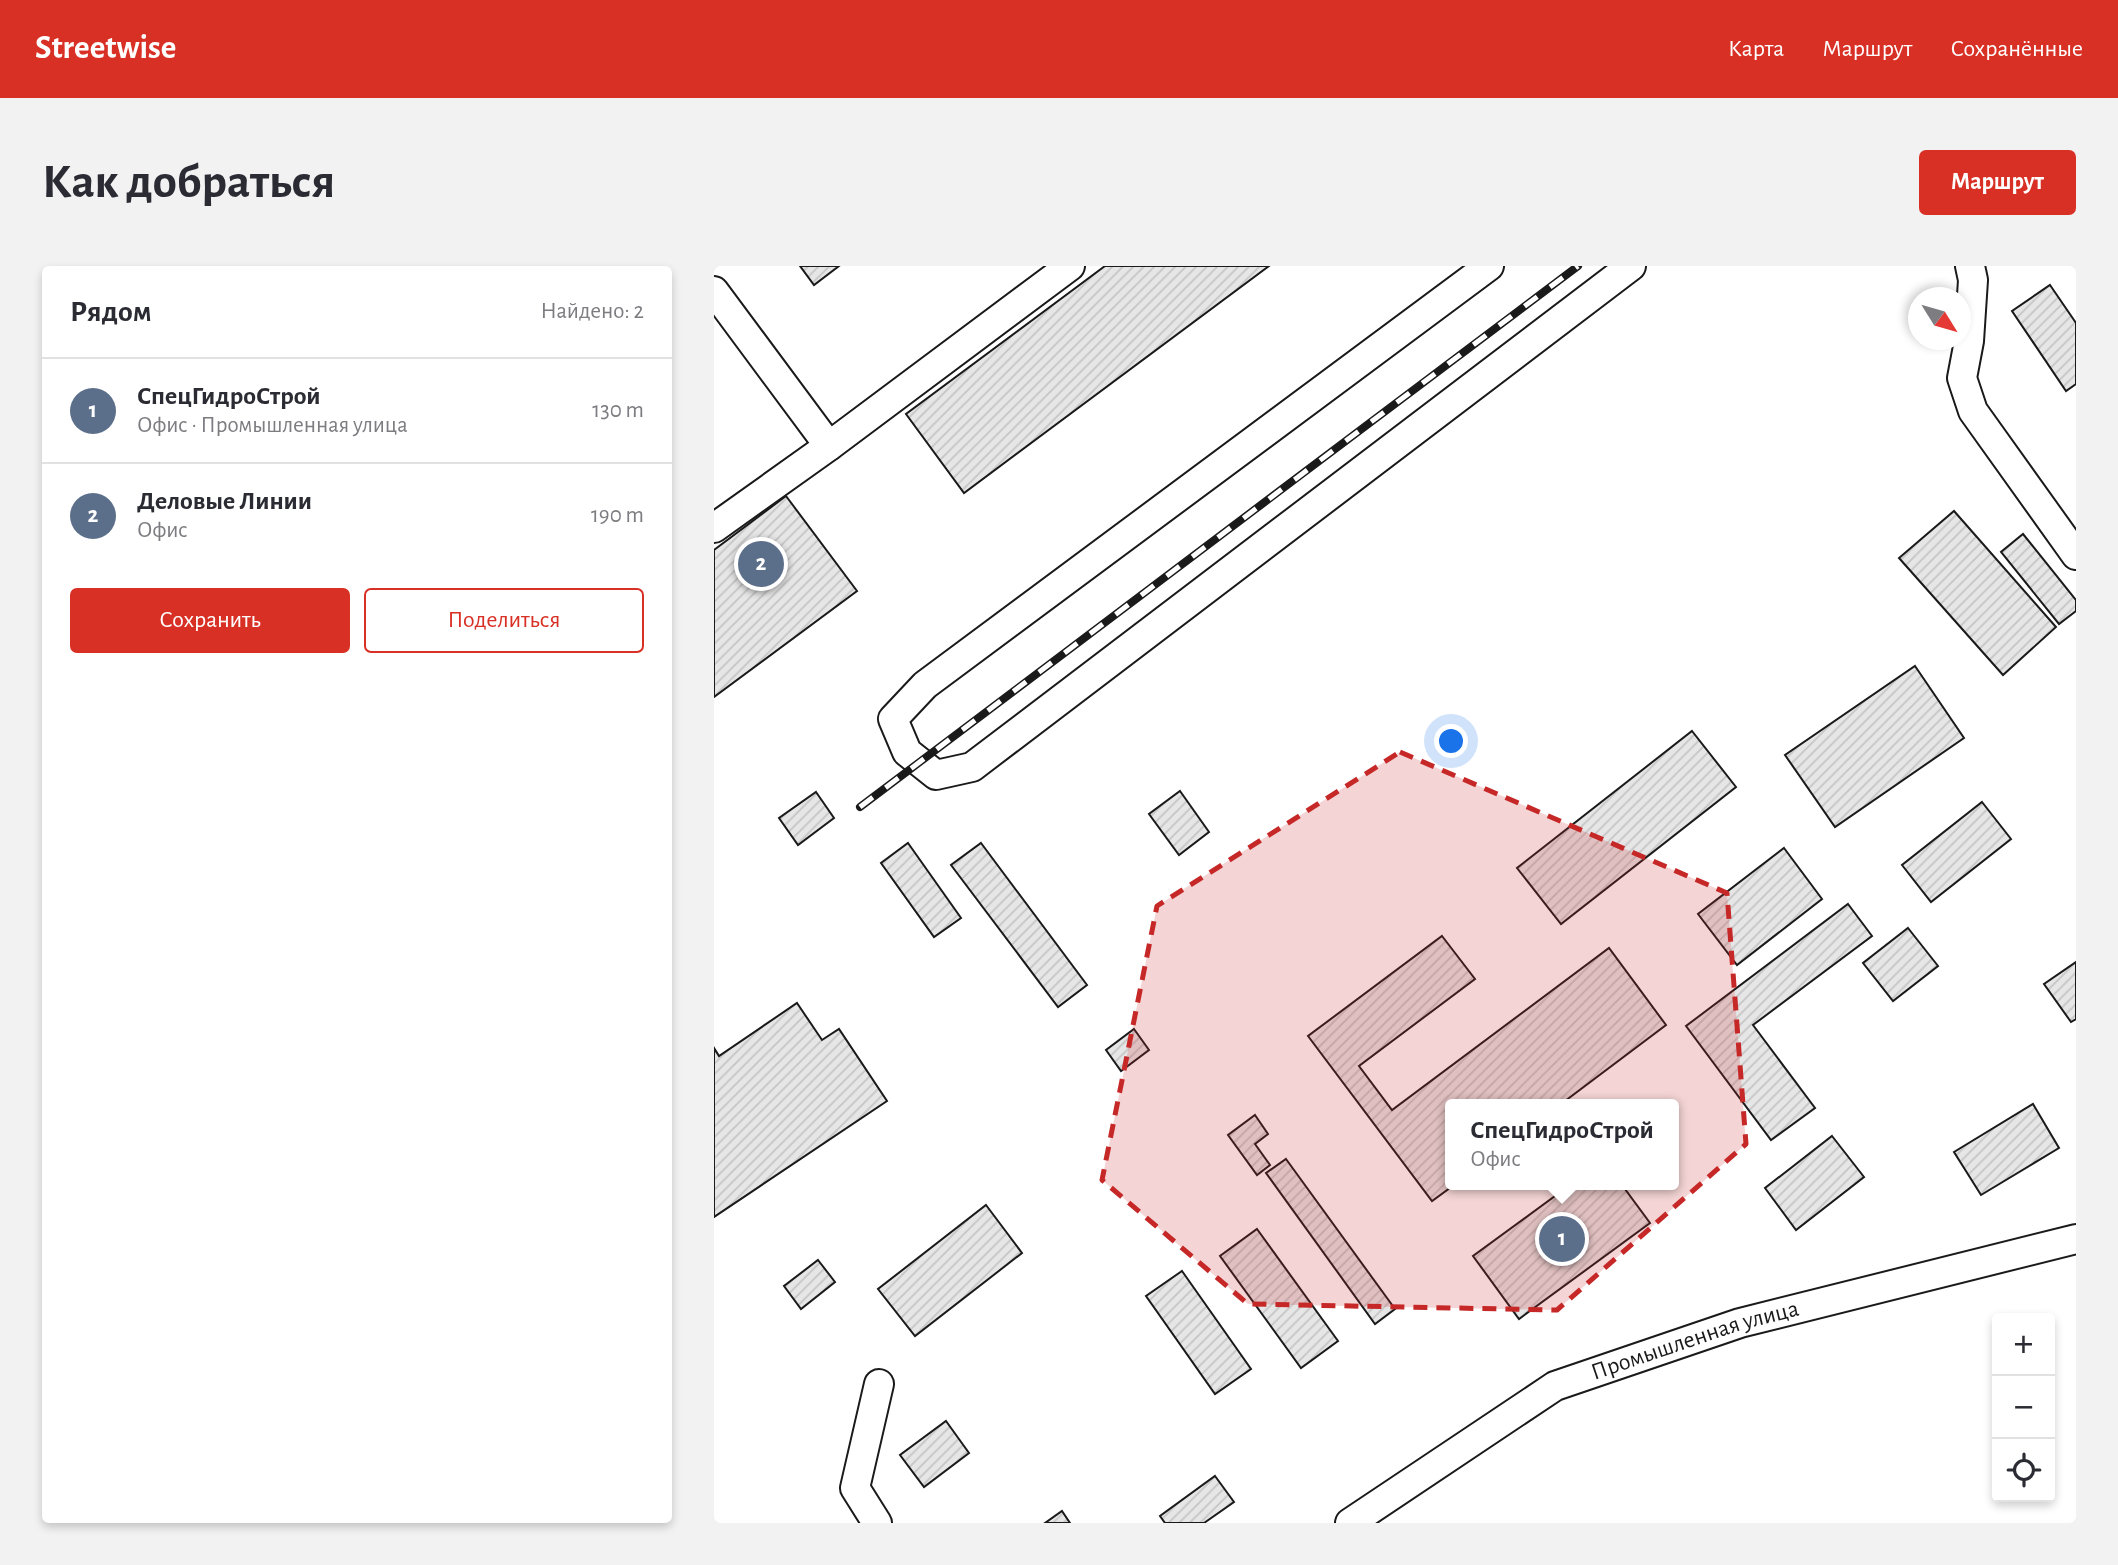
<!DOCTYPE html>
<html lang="ru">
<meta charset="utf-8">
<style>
:root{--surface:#fff;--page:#f2f2f3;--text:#2b2b33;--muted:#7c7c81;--line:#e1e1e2;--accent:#d93025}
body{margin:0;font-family:"Alegreya Sans",sans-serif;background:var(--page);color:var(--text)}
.controls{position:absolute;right:21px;bottom:21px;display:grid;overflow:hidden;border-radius:7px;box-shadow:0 4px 10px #0003}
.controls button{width:63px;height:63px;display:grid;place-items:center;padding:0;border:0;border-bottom:2px solid var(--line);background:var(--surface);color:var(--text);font:35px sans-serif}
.compass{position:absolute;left:1194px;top:21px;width:63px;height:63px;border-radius:50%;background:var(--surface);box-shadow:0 4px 10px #0003;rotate:127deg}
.you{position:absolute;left:738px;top:476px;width:24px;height:24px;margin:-18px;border:5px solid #fff;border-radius:50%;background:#1a73e8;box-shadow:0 0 0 10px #1a73e833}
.badge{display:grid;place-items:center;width:46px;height:46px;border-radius:50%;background:var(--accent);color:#fff;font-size:23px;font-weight:700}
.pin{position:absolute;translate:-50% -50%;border:4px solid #fff;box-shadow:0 2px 7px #0006}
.popup{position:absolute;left:731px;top:833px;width:234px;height:91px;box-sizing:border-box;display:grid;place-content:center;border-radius:7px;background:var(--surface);filter:drop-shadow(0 2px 5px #0005);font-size:23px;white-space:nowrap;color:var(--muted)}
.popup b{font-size:26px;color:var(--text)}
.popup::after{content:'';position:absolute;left:50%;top:100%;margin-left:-14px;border:14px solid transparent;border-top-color:var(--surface)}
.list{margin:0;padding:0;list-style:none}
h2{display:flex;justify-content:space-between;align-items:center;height:91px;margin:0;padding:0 28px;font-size:30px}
h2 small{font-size:23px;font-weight:400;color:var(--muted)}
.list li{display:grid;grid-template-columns:46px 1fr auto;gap:21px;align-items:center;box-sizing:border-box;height:105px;padding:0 28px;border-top:2px solid var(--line)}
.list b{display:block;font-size:26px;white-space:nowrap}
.list p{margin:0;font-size:23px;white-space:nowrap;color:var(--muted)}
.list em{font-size:23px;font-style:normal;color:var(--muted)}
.actions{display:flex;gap:14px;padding:21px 28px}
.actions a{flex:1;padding:16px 0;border:2px solid var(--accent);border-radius:7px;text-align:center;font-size:24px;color:var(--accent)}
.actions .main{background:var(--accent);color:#fff}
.icon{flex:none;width:38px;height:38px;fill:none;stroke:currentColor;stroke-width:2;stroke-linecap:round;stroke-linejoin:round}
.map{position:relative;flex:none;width:1362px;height:1257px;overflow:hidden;border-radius:7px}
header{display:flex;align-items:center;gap:42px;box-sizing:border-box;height:98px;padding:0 35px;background:var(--accent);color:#fff}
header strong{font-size:33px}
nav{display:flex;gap:38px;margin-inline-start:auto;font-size:24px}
.intro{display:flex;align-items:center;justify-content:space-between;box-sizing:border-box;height:168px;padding:0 42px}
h1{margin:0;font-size:49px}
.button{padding:18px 32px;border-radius:7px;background:var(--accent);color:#fff;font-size:24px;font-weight:700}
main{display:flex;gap:42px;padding:0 42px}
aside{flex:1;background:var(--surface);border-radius:7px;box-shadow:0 4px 10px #0003}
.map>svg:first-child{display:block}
</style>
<header>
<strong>Streetwise</strong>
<nav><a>Карта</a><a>Маршрут</a><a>Сохранённые</a></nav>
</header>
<div class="intro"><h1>Как добраться</h1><a class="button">Маршрут</a></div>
<main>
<aside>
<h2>Рядом<small>Найдено: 2</small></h2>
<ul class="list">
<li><span class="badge" style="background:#5c6f8a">1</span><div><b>СпецГидроСтрой</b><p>Офис · Промышленная улица</p></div><em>130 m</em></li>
<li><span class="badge" style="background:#5c6f8a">2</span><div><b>Деловые Линии</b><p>Офис</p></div><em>190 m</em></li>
</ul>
<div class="actions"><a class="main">Сохранить</a><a>Поделиться</a></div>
</aside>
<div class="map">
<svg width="1362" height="1257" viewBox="0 0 1362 1257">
<defs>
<pattern id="building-hatch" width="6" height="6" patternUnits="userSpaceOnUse" patternTransform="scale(1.75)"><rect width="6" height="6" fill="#e6e6e6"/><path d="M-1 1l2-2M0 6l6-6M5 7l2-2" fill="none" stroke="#c5c5c5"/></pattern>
</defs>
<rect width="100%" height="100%" fill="#fff"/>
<g fill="url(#building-hatch)" stroke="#1a1a1a" stroke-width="2">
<polygon points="86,0 125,0 100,19"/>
<polygon points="391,0 555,0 250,227 192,148"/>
<polygon points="1336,19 1362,57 1362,118 1352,125 1298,45"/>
<polygon points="72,230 143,325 0,431 0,284"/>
<polygon points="1240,245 1342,361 1289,409 1185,292"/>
<polygon points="1309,268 1362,334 1362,345 1345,358 1287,286"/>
<polygon points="1201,400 1250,472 1121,561 1071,489"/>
<polygon points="978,465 1022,521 847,658 803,602"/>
<polygon points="466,525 495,566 465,589 435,548"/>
<polygon points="102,526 120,552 84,579 65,552"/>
<polygon points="1268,536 1297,573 1217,636 1188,599"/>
<polygon points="194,577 247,652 220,671 167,597"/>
<polygon points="267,577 373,719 344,741 237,599"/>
<polygon points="1070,582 1108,633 1023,699 984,648"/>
<polygon points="1134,638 1158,670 1039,759 1101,842 1057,874 972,760"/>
<polygon points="1194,662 1224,700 1179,735 1149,697"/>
<polygon points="728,670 761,713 645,800 678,844 895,682 952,759 847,838 736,838 736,919 740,919 718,935 594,770"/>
<polygon points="1362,696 1362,753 1357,756 1330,718"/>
<polygon points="83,737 108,774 125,763 173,835 0,951 0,782 5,790"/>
<polygon points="420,763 435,784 407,805 392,784"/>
<polygon points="1319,838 1345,882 1267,929 1240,886"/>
<polygon points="541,849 554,868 541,878 556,899 543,909 514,869"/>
<polygon points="1118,870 1150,911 1082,964 1051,922"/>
<polygon points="572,893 681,1043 661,1058 552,907"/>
<polygon points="856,919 908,919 936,957 805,1053 759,990"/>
<polygon points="272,939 308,987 201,1070 164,1023"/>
<polygon points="543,963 624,1075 587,1102 506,990"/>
<polygon points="104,994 121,1016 87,1043 70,1020"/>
<polygon points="468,1005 537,1103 501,1128 432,1030"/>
<polygon points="232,1155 255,1187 210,1221 186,1189"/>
<polygon points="501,1210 520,1236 490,1257 451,1257 446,1250"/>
<polygon points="348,1245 356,1257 331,1257"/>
</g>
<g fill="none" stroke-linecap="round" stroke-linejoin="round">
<g stroke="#1a1a1a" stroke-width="32">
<g id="minor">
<polyline points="775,0 211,419 179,453 193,486 222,509 258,501 917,0"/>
<polyline points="1256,0 1259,14 1255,75 1248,112 1259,145 1362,289"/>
<polyline points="0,25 115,180"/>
<polyline points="0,262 115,180 356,0"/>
<polyline points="163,1257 141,1222 165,1118"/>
<path id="s1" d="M636 1257 841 1120 1026 1057 1362 973"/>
</g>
</g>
<use href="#minor" stroke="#fff" stroke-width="28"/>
<g stroke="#1a1a1a" stroke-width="8">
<polyline id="rail" points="146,541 864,0"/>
</g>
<use href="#rail" stroke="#fff" stroke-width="5" stroke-dasharray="16" stroke-linecap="butt"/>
</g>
<path fill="#c62828" fill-opacity="0.2" stroke="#c62828" stroke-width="5" stroke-dasharray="14 9" stroke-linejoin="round" d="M686 486 1013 627 1032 878 843 1044 534 1038 388 914 443 640Z"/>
<g text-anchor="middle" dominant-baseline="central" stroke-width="5" stroke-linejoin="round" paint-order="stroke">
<g font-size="24" fill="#1a1a1a" stroke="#fff">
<text stroke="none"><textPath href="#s1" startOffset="394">Промышленная улица</textPath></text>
</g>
</g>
</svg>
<div class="controls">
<button>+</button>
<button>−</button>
<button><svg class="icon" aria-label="locate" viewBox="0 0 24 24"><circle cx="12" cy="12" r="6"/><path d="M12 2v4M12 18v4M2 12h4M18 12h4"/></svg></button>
</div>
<svg class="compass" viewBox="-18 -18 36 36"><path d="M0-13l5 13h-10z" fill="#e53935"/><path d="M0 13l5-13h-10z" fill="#7c7c81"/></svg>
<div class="you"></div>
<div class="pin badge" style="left:848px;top:973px;background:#5c6f8a">1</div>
<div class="popup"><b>СпецГидроСтрой</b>Офис</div>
<div class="pin badge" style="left:47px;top:298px;background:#5c6f8a">2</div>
</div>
</main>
